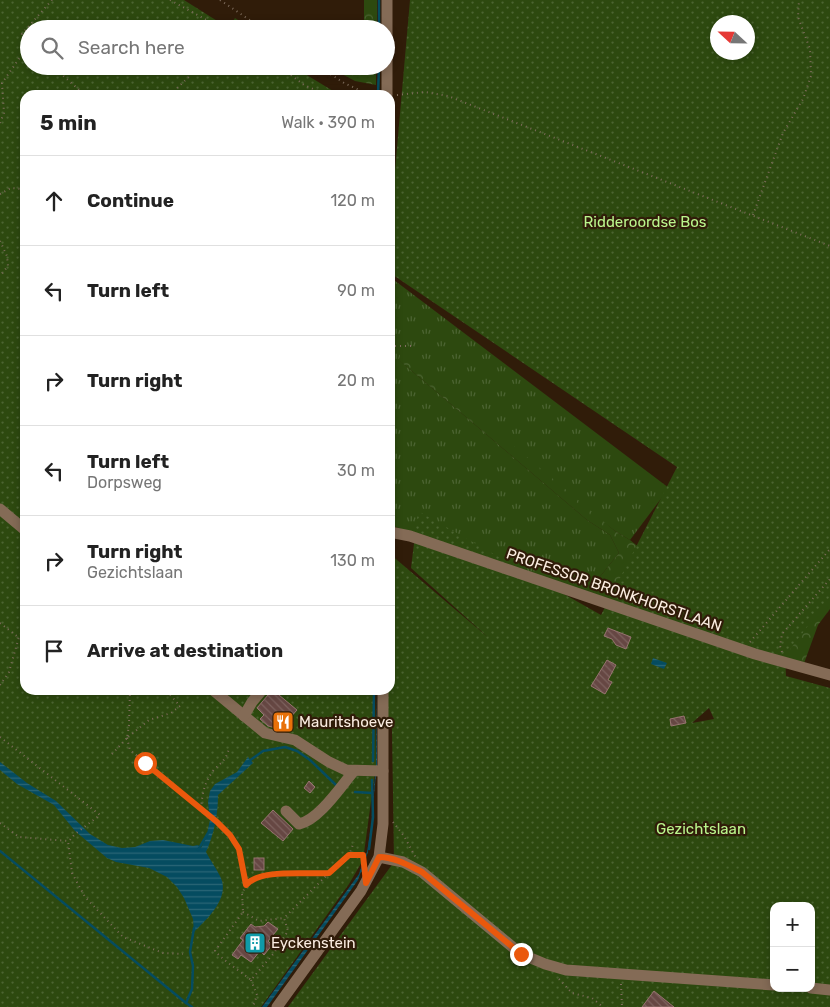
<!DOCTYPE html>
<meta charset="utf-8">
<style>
:root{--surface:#fff;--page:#f2f2f2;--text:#222;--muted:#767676;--line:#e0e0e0}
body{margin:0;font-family:Rubik,sans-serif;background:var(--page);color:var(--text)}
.controls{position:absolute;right:15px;bottom:15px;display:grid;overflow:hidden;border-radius:10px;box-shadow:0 2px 8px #0003}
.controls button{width:45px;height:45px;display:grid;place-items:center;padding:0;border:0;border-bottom:1px solid var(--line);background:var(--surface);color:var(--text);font:25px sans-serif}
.compass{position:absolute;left:710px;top:15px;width:45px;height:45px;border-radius:50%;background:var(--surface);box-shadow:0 2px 8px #0003;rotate:292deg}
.stop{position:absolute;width:15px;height:15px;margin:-11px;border:4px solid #ea580c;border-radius:50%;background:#fff}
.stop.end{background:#ea580c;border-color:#fff;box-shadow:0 1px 5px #0008}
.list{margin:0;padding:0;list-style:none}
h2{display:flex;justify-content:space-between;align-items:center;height:65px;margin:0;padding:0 20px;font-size:21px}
h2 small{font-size:16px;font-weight:400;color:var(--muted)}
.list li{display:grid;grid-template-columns:32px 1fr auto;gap:15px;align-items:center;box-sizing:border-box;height:90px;padding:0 20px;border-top:1px solid var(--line)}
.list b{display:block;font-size:19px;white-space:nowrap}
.list p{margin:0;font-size:16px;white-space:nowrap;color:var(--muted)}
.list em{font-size:16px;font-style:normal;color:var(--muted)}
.icon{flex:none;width:28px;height:28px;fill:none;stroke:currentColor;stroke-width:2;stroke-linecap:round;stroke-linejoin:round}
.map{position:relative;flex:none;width:830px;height:1007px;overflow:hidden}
.search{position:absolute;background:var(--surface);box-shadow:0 2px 8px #0003;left:20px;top:20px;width:375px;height:55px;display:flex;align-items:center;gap:12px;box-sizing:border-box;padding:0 18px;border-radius:28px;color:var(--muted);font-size:19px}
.panel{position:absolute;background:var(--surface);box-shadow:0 2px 8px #0003;left:20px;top:90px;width:375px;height:605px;border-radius:15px}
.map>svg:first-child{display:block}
</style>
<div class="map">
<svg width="830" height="1007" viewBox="0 0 830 1007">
<defs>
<pattern id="grass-tufts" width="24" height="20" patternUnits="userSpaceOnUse" patternTransform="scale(1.25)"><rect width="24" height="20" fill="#2d490f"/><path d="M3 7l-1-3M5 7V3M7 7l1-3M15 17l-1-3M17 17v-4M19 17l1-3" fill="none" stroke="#4c6432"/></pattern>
<pattern id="forest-crowns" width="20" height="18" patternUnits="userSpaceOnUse" patternTransform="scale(1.25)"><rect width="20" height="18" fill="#2d490f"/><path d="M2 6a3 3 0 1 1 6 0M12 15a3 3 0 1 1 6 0" fill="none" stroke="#4c6432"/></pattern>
<pattern id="park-dots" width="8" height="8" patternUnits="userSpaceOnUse" patternTransform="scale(1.25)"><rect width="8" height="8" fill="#2d490f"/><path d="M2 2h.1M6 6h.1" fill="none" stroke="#4c6432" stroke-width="1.8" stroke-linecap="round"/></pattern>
<pattern id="water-rules" width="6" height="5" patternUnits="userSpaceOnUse" patternTransform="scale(1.25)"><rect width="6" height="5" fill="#054c60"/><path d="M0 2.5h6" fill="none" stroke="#2a6676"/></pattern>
<pattern id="building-back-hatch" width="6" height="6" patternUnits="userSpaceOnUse" patternTransform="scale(1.25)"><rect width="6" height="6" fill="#664743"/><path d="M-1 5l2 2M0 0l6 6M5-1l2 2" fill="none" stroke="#7d625e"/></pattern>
</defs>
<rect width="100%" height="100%" fill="#301c09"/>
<polygon fill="url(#grass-tufts)" points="390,277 669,488 630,540 615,531 399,360 587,520 610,535 619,553 586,594 390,525"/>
<g fill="url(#forest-crowns)">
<rect x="364" y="0" width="13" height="29"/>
<polygon points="235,18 251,29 228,29"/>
<polygon points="364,66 376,66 376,85 355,81 340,73 344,67 356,73 364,72"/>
<polygon points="401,351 615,531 630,540 749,637 586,594 619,553 610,535 587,520 399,360"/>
<polygon points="830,586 830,609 818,625 803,666 771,657"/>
</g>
<g fill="url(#park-dots)" fill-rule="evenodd">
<polygon points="0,0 184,0 230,29 29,29 29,66 292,66 338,94 344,95 25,95 25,690 375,690 376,765 363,860 349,884 261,1007 0,1007"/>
<path d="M410 0H830V597L785 656 786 676 830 688V1007H288L394 862 392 729H379V690H390V554L490 639 411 568 418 511 601 615 677 467 390 273V227ZM718 22H748V52H718ZM709 708 714 719 692 723ZM774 906H811V988H774Z"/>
</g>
<g fill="url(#water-rules)">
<polygon points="653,658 667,663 664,669 651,664"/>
<polygon points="376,690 377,765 368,852 358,880 267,1007 262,1007 359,874 367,852 370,834 376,765"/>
<path d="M248 757 253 763 218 795C218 815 214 834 206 852 210 860 216 868 220 876 231 897 208 918 194 932L193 919 184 898 177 887 167 877 149 868 116 862 107 858 75 831 54 805 17 784 0 770V762L27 783 56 801 90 834 108 845 122 848 135 847 150 841 163 840 193 846 198 845 201 848 206 838 210 820 208 802 210 791 215 784 237 772Z"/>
</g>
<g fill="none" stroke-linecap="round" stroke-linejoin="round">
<g stroke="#054c60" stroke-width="2.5">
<polyline points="379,0 379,29"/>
<polyline points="378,95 379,66"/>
<polyline points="249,761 263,751 285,747 297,751 310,760 336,785"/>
<polyline points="373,761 374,690"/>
<polyline points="355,792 372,793"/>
<polyline points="369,849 373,817 372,780"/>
<polyline points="198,850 208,833"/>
<polyline points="0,851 186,1003"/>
<polyline points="361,871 365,863"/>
<polyline points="192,1007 186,1003 192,989 193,966 190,952 194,928"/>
</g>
</g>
<g fill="url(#building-back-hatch)" stroke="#96746f">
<polygon points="608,628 631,637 626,649 616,645 612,639 604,636"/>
<polygon points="607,660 616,665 608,680 612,682 605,694 591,686"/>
<polygon points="269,690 273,690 297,710 280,729 268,726 260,719 264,715 257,708 268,695"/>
<polygon points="684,716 686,723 671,726 670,719"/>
<polygon points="309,781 315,787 310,793 304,788"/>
<polygon points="273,810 293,829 283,841 261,823"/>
<rect x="254" y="858" width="10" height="12"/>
<polygon points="268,922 278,929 268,941 272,945 264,955 260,951 251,962 241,955 238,959 232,955 243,940 240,938 251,924 255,927 264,926"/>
<polygon points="654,991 674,1007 642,1007"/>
</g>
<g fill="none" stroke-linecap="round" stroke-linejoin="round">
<g stroke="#7f6d5d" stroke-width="2" stroke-dasharray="1 4" stroke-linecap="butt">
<polyline points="170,0 223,29"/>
<polyline points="220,0 263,29"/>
<polyline points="29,47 23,41 22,34 52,0"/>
<polyline points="52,66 85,95"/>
<polyline points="279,66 304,85 327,95"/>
<polyline points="318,66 344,83 370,95"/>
<polyline points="170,95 197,69 203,66"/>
<polyline points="397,95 425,92 448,96 830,246"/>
<polyline points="0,123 4,113 2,83 21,56 29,50"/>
<polyline points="390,181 392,104"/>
<polyline points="0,194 11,188 22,189 25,187"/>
<polyline points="753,215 783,133 803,99 811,76 810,49 798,17 799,0"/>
<polyline points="0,241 7,256 8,266 0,276"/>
<polyline points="390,346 415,346"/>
<polyline points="390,496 391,523"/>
<polyline points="0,623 18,637"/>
<polyline points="750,642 830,549"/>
<polyline points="782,652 780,646 782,634 830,579"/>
<polyline points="0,685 9,672 19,637 25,627"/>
<polyline points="391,685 391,542"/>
<polyline points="130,690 129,725 127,738 149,720 171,713 180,706 166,690"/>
<polyline points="0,737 100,815 75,834 69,841"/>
<path d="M127 738 130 750 201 809C202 795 204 783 213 771 221 762 226 761 229 748"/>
<polyline points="112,754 127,738"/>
<polyline points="201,809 230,835 239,849 246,885"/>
<polyline points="393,822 404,836 416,858"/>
<polyline points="0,823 19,837 68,841 72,873 85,897 123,937 163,953 183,954"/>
<polyline points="349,855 363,855 364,864"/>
<path d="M329 873 284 918 288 931 274 953 251 980C239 970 226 963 215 951L243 912 242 894 247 883 255 878 275 874Z"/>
<polyline points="330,873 349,855 354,842"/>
<polyline points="243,912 259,921 284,918"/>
<polyline points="559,979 572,993 592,998 603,1007"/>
<polyline points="251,980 257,995 253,1007"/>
<polyline points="621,984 622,1007"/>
</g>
<g stroke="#846b56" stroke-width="11">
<polyline points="387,95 387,0"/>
<polyline points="0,509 25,530"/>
<polyline points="390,532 410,536 755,654 830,675"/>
<polyline points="213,690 265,733 295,740 329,762 346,770 383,771"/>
<polyline points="244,716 252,702 262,690"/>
<path d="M286 811 299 824C319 820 341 786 354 771"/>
<polyline points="379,857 403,862 422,872 521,954 545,964 566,970 774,985"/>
<polyline points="811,988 830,990"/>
<polyline points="277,1007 361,891 379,857 383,824 383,690"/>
</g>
</g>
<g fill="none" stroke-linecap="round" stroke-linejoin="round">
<path stroke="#ea580c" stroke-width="6" d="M145 763 217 822 230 835 239 849 246 885C260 868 308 875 329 873L349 855H363L366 883 379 857C394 857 408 865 422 872L521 954"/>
</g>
<defs>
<g id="restaurant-square" transform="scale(1.125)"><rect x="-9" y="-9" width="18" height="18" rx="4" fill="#e8710a" stroke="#301c09"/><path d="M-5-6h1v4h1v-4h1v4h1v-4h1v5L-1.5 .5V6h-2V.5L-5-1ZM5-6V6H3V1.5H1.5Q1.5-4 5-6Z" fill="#fff"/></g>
<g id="building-square" transform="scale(1.125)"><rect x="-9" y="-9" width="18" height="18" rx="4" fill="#0f9aa8" stroke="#301c09"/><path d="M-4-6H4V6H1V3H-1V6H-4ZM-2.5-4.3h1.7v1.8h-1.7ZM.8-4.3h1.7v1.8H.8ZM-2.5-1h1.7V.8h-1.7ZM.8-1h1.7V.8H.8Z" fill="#fff"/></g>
</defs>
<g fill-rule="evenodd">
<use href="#restaurant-square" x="283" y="722"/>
<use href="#building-square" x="255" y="943"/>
</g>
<g text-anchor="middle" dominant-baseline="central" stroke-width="4.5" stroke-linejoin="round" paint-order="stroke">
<g font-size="15" fill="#baf58c" stroke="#301c09">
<text x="645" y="222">Ridderoordse Bos</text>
<text x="701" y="829">Gezichtslaan</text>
</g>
<g font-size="15" fill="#fbede1" stroke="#301c09">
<text transform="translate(614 590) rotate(19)">PROFESSOR BRONKHORSTLAAN</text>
</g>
<g font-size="15" fill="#fbede1" stroke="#301c09" text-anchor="start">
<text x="299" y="722">Mauritshoeve</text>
<text x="271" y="943">Eyckenstein</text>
</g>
</g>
</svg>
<div class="controls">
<button>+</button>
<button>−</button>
</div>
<svg class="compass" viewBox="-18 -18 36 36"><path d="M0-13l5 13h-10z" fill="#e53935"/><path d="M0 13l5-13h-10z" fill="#767676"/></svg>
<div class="stop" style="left:145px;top:763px"></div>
<div class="stop end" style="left:521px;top:954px"></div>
<div class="search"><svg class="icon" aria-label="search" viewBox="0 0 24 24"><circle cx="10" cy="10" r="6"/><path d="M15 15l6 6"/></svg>Search here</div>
<section class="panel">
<h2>5 min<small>Walk · 390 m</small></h2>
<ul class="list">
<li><svg class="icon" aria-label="ahead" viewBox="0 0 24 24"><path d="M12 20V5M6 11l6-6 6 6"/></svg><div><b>Continue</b></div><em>120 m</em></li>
<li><svg class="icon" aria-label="left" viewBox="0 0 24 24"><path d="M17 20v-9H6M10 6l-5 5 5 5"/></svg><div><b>Turn left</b></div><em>90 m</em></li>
<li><svg class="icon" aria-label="right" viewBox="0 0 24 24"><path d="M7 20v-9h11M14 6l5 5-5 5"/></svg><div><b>Turn right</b></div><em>20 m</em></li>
<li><svg class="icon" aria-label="left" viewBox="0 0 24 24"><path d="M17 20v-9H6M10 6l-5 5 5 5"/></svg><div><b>Turn left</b><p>Dorpsweg</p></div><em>30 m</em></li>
<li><svg class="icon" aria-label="right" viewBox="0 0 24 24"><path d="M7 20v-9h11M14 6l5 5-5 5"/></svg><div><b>Turn right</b><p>Gezichtslaan</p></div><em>130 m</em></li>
<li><svg class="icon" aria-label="arrive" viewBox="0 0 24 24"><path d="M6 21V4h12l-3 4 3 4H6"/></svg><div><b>Arrive at destination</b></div></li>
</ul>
</section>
</div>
